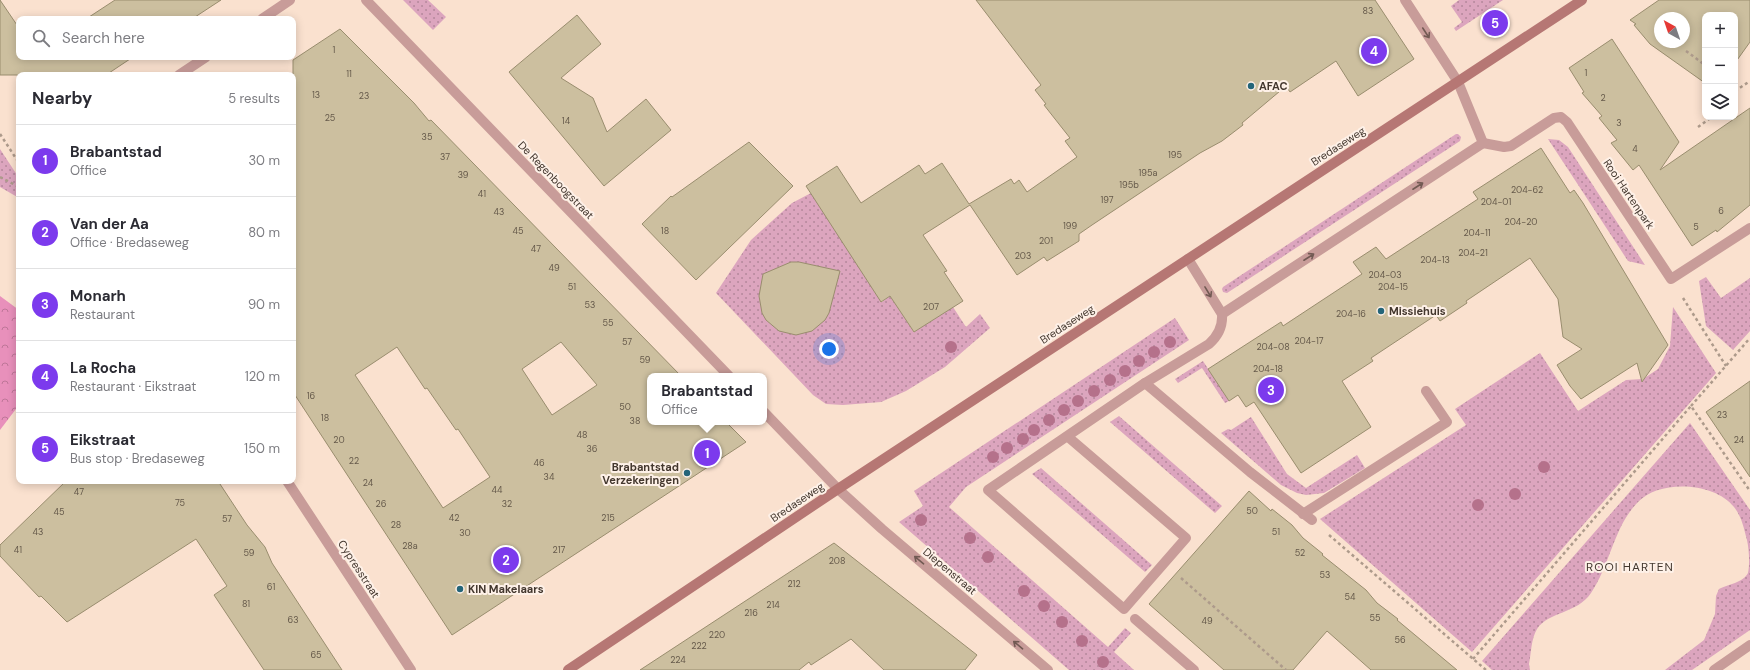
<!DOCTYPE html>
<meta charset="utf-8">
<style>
:root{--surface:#fff;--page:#f7f7f7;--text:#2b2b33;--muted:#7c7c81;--line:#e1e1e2;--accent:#7c3aed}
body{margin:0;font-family:"DM Sans",sans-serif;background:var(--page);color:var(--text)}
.controls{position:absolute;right:12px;top:12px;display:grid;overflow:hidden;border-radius:8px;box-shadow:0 2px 10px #0003}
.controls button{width:36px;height:36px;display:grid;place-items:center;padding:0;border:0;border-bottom:1px solid var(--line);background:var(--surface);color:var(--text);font:20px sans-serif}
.compass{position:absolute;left:1654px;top:12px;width:36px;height:36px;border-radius:50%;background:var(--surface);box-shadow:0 2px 10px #0003;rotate:320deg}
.you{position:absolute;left:829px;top:349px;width:14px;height:14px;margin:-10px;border:3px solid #fff;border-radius:50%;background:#1a73e8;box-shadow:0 0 0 6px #1a73e833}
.badge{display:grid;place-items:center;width:26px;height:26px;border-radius:50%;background:var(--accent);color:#fff;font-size:13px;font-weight:700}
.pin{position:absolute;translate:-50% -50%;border:2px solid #fff;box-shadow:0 1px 4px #0006}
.popup{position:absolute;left:647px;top:373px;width:120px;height:52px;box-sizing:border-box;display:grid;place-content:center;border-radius:8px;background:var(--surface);filter:drop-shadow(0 1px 3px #0005);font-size:13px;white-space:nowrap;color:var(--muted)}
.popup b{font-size:15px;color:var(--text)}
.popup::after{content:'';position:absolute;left:50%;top:100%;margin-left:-8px;border:8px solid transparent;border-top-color:var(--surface)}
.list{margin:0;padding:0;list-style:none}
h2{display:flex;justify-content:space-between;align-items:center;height:52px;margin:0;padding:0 16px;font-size:17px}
h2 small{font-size:13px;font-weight:400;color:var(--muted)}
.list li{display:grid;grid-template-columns:26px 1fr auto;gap:12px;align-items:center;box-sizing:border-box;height:72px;padding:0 16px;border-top:1px solid var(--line)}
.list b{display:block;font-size:15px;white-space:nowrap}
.list p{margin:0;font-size:13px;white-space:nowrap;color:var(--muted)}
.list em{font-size:13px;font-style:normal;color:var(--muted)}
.icon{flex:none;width:22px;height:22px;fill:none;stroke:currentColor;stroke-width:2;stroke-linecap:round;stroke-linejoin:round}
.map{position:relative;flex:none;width:1750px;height:670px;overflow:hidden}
.search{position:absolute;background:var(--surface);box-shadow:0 2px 10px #0003;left:16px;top:16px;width:280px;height:44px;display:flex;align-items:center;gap:10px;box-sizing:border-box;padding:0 14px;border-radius:8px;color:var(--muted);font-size:15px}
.panel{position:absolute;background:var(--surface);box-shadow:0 2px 10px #0003;left:16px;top:72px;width:280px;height:412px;border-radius:8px}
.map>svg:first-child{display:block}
</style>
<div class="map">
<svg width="1750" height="670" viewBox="0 0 1750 670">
<defs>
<pattern id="grass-dots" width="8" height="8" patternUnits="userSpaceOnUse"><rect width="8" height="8" fill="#dca5be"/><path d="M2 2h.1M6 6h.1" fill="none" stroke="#b4879b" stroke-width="1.8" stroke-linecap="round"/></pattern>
<pattern id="forest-crowns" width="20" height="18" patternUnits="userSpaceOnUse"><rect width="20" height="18" fill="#e890bb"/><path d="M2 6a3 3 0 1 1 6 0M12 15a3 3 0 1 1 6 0" fill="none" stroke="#be7698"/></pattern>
</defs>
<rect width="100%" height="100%" fill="#fae1cf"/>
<g fill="url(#grass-dots)">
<polygon points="403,0 428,0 446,17 433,30"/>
<polygon points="1459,0 1503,0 1456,31 1454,28 1462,22 1451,6"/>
<polygon points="1456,134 1458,134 1461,137 1460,141 1227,293 1223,292 1222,289 1223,287"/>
<polygon points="1548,139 1559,140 1568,147 1645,265 1628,261"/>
<polygon points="0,149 19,178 19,198 0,187"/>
<polygon points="811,193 882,302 890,296 914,332 953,307 966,327 980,314 990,328 945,367 906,391 881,402 843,405 826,404 813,395 716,293 751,240 792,203"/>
<polygon points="1706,277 1721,298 1750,278 1750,331 1733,350 1706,326 1699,281"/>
<polygon points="1673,307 1716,373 1472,652 1320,519 1466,425 1455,409 1540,353 1578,411 1626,380 1643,379 1658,369 1670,346"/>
<polygon points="1175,318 1189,340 966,487 949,507 1108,647 1125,628 1131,633 1114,652 1134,670 1069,670 899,522 923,506 914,491"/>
<polygon points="1203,361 1229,401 1225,403 1202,368 1178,383 1175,379"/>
<polygon points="1119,416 1222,506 1215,513 1110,422"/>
<polygon points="1251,417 1287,474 1306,488 1357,455 1365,468 1324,493 1306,495 1297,493 1281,485 1221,433 1228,429 1231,430"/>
<path d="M1690 423 1750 510V630L1692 670H1665L1704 640 1715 614 1716 596 1719 589C1727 585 1744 582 1748 573 1750 564 1749 549 1747 540 1744 529 1742 517 1734 507 1715 482 1659 479 1638 502 1614 526 1610 565 1591 593 1577 614 1549 611 1537 629 1531 639 1531 654 1529 664L1530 670H1492L1482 661Z"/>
<polygon points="1041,468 1152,565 1145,572 1032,474"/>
</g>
<polygon fill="url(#forest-crowns)" points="0,296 19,310 19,405 0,430"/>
<g fill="#ccbf9f" stroke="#998d6e" fill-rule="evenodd">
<polygon points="0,0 19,28 19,57 133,57 106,75 0,75"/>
<polygon points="115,0 221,0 192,19 86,19"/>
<polygon points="976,0 1375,0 1414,59 1358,96 1336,61 1290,92 1286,86 1242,123 1243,125 1222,141 1200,153 1092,225 1079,234 1079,241 1047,261 1044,257 1017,275 970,205 923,235 947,271 944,272 963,301 914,332 890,296 881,302 806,186 837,166 861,203 919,165 925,174 942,163 969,204 1011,179 1014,184 1019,180 1027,192 1077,157 1065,141 1070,138 1044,105 1046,104 1035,90 1041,85"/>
<path d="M1659 0H1750V42L1735 63V15H1705V83L1650 44 1634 25 1636 24 1630 20ZM1660 18H1684V42H1660Z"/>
<polygon points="577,15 601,44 561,78 593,98 607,132 646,99 671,130 604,186 509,72"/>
<path d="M340 29 414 103 429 121 431 120 681 376H650V422H726L746 442 452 635 293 392V60ZM561 342 597 385 552 415 522 369ZM397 347 425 389 427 388 456 430 458 429 490 477 443 508 355 375Z"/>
<polygon points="1612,39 1679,142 1660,170 1750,108 1750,205 1717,232 1716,230 1692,246 1639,165 1633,170 1611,143 1617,140 1599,118 1602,116 1582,93 1584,92 1569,68"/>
<polygon points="749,142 793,186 696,280 642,224 671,196 672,197"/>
<polygon points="1541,148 1570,193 1574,190 1583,203 1668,345 1642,382 1637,363 1581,399 1570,386 1557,365 1582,349 1563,337 1558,299 1530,258 1466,301 1467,303 1440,321 1436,315 1371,358 1373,361 1342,381 1371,427 1301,473 1254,402 1246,407 1238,395 1229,401 1208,369 1281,322 1283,326 1362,274 1353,262 1376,247 1386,259 1478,199 1473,192"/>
<polygon points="791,262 799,262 840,271 829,313 825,320 812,331 796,335 779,331 766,320 762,313 759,296 763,274"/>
<polygon points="1750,381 1750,477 1706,412"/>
<polygon points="66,481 218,481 247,525 265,547 272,563 342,670 264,670 214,595 227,586 196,539 67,622 41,596 39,597 0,556 0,545"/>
<polygon points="1249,491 1271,511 1272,509 1292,525 1303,538 1323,554 1322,555 1366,590 1377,603 1398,619 1397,620 1457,670 1371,670 1327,631 1293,670 1224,670 1149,604"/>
<polygon points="834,543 977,655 965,670 884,670 851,639 811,665 809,662 799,670 640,670"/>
</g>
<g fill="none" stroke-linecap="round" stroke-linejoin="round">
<g stroke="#ad9a8b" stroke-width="2.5" stroke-dasharray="3 3" stroke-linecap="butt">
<polyline points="1686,51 1705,65"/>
<polyline points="1735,86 1739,89"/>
<polyline points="1735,91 1750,81"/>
<polyline points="1698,127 1712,117"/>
<polyline points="0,134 19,163"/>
<polyline points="0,177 19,187"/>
<polyline points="1683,298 1726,366"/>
<polyline points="1691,406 1750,338"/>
<polyline points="1329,535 1486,670"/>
<polyline points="1181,578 1286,670"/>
<polyline points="1473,659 1691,406 1750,491"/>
</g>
<g stroke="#c89c99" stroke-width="10">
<polyline points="1483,143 1504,147 1511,146 1554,118 1561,117 1567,122 1671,279 1750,228"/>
<polyline points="1188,259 1222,314 1483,143 1458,82"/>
<polyline points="1145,383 1250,472 1312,520"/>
<path d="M1067 436 1186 538 1124 609 988 490 1145 383 1209 344C1218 336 1223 327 1222 314"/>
<polyline points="1303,514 1447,422 1426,391"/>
<polyline points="1135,619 1194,670"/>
</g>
<g stroke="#c89c99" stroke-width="10">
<polyline points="366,0 729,376"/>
<polyline points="1405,0 1458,82"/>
<polyline points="262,19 290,0"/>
<polyline points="179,75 206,57"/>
<polyline points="764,412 838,489 882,529 1048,670"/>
<polyline points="287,481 411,670"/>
<polyline points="1714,670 1750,645"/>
</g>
<polyline stroke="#b67774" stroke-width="10" points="568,670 838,489 1582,0"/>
</g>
<g fill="#b5718b">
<circle cx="1170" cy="342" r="6"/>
<circle cx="951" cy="347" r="6"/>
<circle cx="1154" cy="352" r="6"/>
<circle cx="1139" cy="361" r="6"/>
<circle cx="1125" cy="371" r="6"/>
<circle cx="1110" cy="380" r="6"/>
<circle cx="1094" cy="391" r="6"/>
<circle cx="1078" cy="401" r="6"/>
<circle cx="1064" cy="410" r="6"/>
<circle cx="1049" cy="420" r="6"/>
<circle cx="1034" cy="430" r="6"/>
<circle cx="1023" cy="439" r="6"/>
<circle cx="1007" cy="448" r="6"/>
<circle cx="993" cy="457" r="6"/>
<circle cx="1544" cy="467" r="6"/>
<circle cx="1515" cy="494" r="6"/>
<circle cx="1478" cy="505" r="6"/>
<circle cx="921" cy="520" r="6"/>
<circle cx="970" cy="538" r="6"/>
<circle cx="988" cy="557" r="6"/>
<circle cx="1024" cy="591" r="6"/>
<circle cx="1044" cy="606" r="6"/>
<circle cx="1062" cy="622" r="6"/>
<circle cx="1082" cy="641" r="6"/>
<circle cx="1103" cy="662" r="6"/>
</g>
<defs><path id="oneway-shaft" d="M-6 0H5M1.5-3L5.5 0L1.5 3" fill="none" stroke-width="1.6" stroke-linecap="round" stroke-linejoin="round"/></defs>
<g stroke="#725a53">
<use href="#oneway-shaft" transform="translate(1426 33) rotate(57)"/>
<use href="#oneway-shaft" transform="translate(1418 186) rotate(-33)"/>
<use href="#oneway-shaft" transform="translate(1309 257) rotate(-33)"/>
<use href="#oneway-shaft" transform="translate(1208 292) rotate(59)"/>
<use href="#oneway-shaft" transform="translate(919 560) rotate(-140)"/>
<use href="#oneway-shaft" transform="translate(1018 645) rotate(-140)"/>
</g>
<g fill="#246579" stroke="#fef1e8" stroke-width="1.5">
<circle cx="1251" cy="86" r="4"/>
<circle cx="1381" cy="311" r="4"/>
<circle cx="687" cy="473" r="4"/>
<circle cx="460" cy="589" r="4"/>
</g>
<g text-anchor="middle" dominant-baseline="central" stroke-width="4" stroke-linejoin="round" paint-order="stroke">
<g font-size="9" fill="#65594a">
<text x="1368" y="11">83</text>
<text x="334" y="50">1</text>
<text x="1586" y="73">1</text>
<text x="349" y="74">11</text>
<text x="316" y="95">13</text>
<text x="364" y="96">23</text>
<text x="1603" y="98">2</text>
<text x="330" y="118">25</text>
<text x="566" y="121">14</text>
<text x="1619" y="123">3</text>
<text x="427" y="137">35</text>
<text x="1635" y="149">4</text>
<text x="1175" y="155">195</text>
<text x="445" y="157">37</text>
<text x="1148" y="173">195a</text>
<text x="463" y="175">39</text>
<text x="1129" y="185">195b</text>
<text x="1527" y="190">204-62</text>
<text x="482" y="194">41</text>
<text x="1107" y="200">197</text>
<text x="1496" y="202">204-01</text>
<text x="1721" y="211">6</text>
<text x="499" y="212">43</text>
<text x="1521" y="222">204-20</text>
<text x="1070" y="226">199</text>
<text x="1696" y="227">5</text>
<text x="518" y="231">45</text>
<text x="665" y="231">18</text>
<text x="1477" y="233">204-11</text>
<text x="1046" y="241">201</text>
<text x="536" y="249">47</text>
<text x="1473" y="253">204-21</text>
<text x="1023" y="256">203</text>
<text x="1435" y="260">204-13</text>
<text x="554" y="268">49</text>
<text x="1385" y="275">204-03</text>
<text x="572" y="287">51</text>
<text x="1393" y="287">204-15</text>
<text x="590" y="305">53</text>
<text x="931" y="307">207</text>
<text x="1351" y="314">204-16</text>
<text x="608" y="323">55</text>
<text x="1309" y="341">204-17</text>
<text x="627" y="342">57</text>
<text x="1273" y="347">204-08</text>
<text x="645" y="360">59</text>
<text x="1268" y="369">204-18</text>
<text x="311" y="396">16</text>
<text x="625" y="407">50</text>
<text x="1722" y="415">23</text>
<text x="325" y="418">18</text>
<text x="635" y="421">38</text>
<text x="582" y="435">48</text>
<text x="339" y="440">20</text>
<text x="1739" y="440">24</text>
<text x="592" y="449">36</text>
<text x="354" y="461">22</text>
<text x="539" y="463">46</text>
<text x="549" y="477">34</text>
<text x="368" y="483">24</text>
<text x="497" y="490">44</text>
<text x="79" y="492">47</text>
<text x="180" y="503">75</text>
<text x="381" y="504">26</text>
<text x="507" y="504">32</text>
<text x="1252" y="511">50</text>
<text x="59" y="512">45</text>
<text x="454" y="518">42</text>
<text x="608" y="518">215</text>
<text x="227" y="519">57</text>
<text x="396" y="525">28</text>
<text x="38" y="532">43</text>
<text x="1276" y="532">51</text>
<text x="465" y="533">30</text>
<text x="410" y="546">28a</text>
<text x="18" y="550">41</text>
<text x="559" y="550">217</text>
<text x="249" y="553">59</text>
<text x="1300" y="553">52</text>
<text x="837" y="561">208</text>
<text x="1325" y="575">53</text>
<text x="794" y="584">212</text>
<text x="271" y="587">61</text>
<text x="1350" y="597">54</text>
<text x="246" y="604">81</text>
<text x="773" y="605">214</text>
<text x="751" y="613">216</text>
<text x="1375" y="618">55</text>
<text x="293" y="620">63</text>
<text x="1207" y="621">49</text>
<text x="717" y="635">220</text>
<text x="1400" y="640">56</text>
<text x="699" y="646">222</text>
<text x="316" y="655">65</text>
<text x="678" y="660">224</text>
</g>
<g font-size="11" font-weight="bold" fill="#43372e" stroke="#fef1e8" text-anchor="start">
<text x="1259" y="86">AFAC</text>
<text x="1389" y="311">Missiehuis</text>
<text x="679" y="467" text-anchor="end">Brabantstad<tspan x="679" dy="13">Verzekeringen</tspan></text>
<text x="468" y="589">KIN Makelaars</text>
</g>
<g font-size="11" fill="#43372e" stroke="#fef1e8">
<text transform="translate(1338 146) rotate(-33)">Bredaseweg</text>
<text transform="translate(556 180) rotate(46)">De Regenboogstraat</text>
<text transform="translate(1629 194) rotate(56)">Rooi Hartenpark</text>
<text transform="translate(1067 324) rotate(-33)">Bredaseweg</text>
<text transform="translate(797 502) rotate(-34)">Bredaseweg</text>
<text transform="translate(359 569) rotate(57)">Cypresstraat</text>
<text transform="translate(950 571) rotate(40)">Diepenstraat</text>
</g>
<g font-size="12" letter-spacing="1" fill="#43372e" stroke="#fef1e8">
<text x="1630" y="567">ROOI HARTEN</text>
</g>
</g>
</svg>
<div class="controls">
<button>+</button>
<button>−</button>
<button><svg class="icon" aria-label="layers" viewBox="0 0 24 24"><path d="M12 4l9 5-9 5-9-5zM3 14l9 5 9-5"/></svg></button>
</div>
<svg class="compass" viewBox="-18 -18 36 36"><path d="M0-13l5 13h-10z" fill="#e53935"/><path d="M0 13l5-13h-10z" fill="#7c7c81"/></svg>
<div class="you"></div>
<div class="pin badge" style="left:707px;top:453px">1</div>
<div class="popup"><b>Brabantstad</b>Office</div>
<div class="pin badge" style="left:506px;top:560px">2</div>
<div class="pin badge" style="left:1271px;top:390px">3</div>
<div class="pin badge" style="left:1374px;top:51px">4</div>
<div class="pin badge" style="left:1495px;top:23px">5</div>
<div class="search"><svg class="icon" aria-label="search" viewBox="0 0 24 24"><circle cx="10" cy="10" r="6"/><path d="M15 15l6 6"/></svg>Search here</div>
<section class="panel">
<h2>Nearby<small>5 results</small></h2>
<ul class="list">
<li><span class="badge">1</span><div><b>Brabantstad</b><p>Office</p></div><em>30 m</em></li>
<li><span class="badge">2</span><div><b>Van der Aa</b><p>Office · Bredaseweg</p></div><em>80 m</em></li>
<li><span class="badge">3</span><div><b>Monarh</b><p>Restaurant</p></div><em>90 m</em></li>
<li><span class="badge">4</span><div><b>La Rocha</b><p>Restaurant · Eikstraat</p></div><em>120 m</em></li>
<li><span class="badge">5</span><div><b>Eikstraat</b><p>Bus stop · Bredaseweg</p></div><em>150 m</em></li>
</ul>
</section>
</div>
